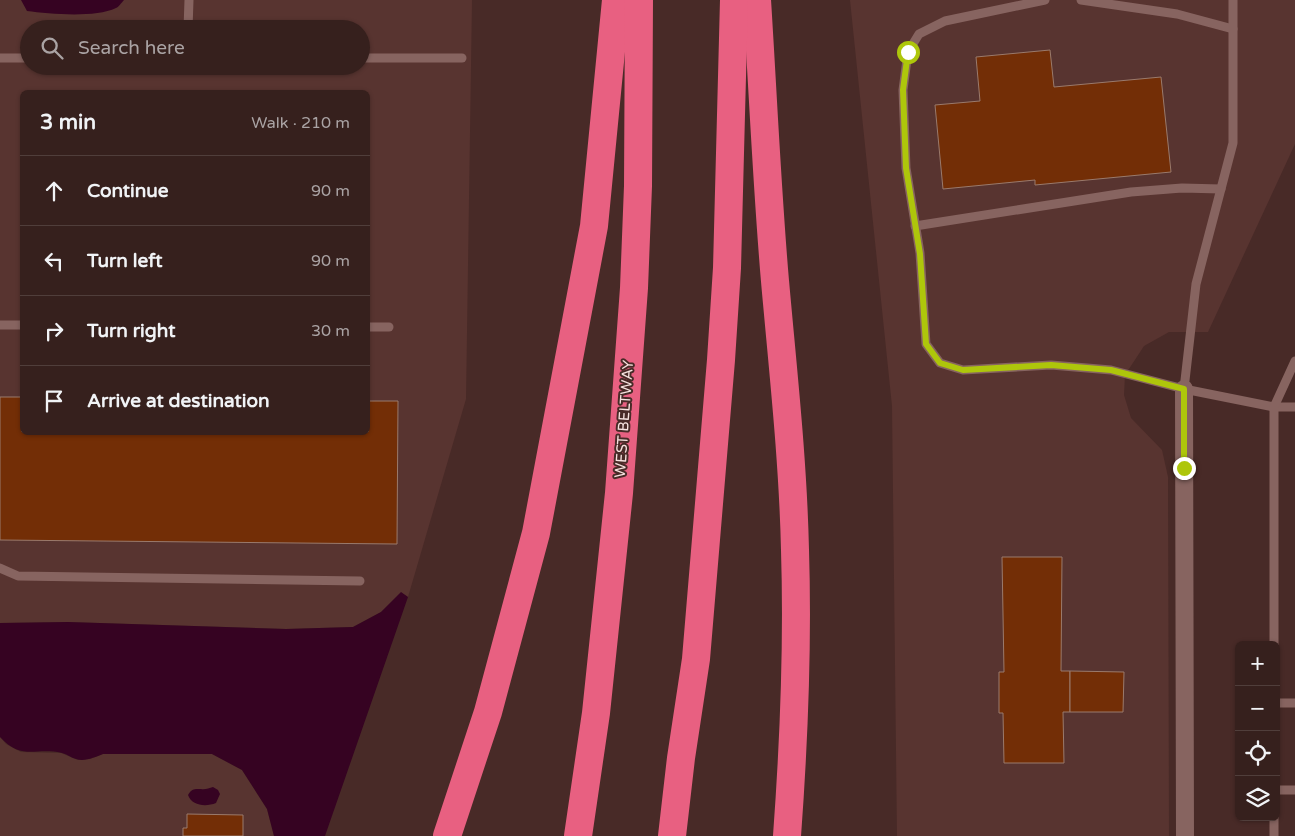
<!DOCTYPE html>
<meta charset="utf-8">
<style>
:root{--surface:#36201d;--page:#412d2a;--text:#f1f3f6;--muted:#aaa3a4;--line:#503e3b}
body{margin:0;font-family:"Varela Round",sans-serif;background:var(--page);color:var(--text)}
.controls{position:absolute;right:15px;bottom:15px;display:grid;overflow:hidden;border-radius:8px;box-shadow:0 1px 4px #0004}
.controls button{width:45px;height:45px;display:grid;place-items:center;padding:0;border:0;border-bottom:1px solid var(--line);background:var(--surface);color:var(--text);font:25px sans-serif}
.stop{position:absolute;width:15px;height:15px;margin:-11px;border:4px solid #aec60b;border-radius:50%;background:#fff}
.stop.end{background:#aec60b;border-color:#fff;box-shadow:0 1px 5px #0008}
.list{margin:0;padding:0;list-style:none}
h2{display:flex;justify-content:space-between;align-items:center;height:65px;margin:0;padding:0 20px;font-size:21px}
h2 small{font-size:16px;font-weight:400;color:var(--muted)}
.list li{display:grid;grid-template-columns:32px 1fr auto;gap:15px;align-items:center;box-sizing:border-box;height:70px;padding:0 20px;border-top:1px solid var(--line)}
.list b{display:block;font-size:19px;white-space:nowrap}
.list em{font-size:16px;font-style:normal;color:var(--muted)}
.icon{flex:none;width:28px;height:28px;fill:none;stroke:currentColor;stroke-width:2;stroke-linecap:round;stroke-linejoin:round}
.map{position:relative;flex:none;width:1295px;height:836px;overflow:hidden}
.search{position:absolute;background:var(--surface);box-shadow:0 1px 4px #0004;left:20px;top:20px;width:350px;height:55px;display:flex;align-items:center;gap:12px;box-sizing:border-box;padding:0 18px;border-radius:28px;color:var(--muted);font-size:19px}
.panel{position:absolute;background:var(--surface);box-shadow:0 1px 4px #0004;left:20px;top:90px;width:350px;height:345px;border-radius:8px}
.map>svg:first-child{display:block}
</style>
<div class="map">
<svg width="1295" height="836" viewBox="0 0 1295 836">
<rect width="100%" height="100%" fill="#482a27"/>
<g fill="#583430" fill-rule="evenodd">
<path d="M0 0H472L466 399 408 597 401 593 381 612 353 627 286 629 68 622 0 623ZM29 29H361V66H29ZM22 92H368V432H22Z"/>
<polygon points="850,0 1295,0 1295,144 1208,332 1169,332 1144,346 1125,375 1124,395 1131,418 1162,450 1168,477 1169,836 897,836 892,406"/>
<polygon points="0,737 6,744 21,752 61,753 78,760 90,759 103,754 212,754 242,770 267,809 274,836 0,836"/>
</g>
<g fill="#360322">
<path d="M21 0H124C121 3 119 7 116 8 95 18 50 14 27 11Z"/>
<path d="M401 592 408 597 325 836H274L267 809 242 770 212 754H103C95 757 85 762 76 759 71 758 67 754 62 753 35 747 22 761 0 737V623L68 622 286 629 353 627 381 612Z"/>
<path d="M213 787 218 790 220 794 216 803C206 807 192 806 188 795 192 788 195 789 201 789 205 790 209 788 213 787Z"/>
</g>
<g fill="#732e06" stroke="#9a7a6c">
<polygon points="1050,50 1054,87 1161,77 1171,172 1035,185 1035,180 943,189 935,105 980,101 976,57"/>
<polygon points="0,397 22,397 22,432 368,432 368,401 398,401 397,544 0,540"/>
<polygon points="1002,557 1062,557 1061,671 1070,671 1070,712 1063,712 1064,763 1004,763 1003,713 999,713 999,672 1004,672"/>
<polygon points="1070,671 1124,672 1123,712 1070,712"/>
<polygon points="187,814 243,815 243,836 183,836 183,828 187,828"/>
</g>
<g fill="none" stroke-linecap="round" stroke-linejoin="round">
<g stroke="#876460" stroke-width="9">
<polyline points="1045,0 945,21 919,34 908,52 903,90 906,168 920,253 926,344 940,363 963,370 1051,365 1111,370 1184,389 1274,407 1295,407"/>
<polyline points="1081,0 1177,14 1233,29"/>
<polyline points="188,29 189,0"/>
<polyline points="0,58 29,58"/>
<polyline points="361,58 462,58"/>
<polyline points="915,226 1131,192 1182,188 1221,189"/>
<polyline points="0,325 22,325"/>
<polyline points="368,327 389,327"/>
<polyline points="1184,389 1196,284 1233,143 1233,0"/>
<polyline points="0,568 18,576 360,581"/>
<polyline points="1274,645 1274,407 1295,361"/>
<polyline points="1276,703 1295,703"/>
<polyline points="1276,790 1295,790"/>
<polyline points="1274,817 1274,836"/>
</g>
<polyline stroke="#876460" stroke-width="18" points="1184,389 1185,836"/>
<g stroke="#e86081" stroke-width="28">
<path d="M757 0C763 94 767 188 775 281 783 371 793 460 795 550 798 645 794 741 787 836"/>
<polyline points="447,836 488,712 536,533 594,226 616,0"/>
<polyline points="578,836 596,713 619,493 634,288 638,186 639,0"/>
<polyline points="672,836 681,758 696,659 721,360 727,268 734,0"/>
</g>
</g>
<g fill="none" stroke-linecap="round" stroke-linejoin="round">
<polyline stroke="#aec60b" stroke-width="6" points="908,52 903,90 906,168 920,254 926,344 940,363 963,370 1051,365 1111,370 1184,389 1184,468"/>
</g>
<g text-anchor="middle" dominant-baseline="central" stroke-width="4" stroke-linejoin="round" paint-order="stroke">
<g font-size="15" fill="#f7e3e0" stroke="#482a27">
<text transform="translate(624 419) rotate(-86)">WEST BELTWAY</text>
</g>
</g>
</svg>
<div class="controls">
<button>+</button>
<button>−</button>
<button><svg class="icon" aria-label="locate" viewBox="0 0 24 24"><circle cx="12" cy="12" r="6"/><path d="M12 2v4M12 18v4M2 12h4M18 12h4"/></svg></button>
<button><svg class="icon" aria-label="layers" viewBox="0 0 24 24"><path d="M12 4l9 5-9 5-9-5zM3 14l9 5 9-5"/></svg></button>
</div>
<div class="stop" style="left:908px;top:52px"></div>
<div class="stop end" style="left:1184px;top:468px"></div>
<div class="search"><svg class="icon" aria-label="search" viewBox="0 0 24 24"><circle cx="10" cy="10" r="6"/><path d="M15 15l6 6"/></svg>Search here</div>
<section class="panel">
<h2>3 min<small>Walk · 210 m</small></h2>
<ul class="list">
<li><svg class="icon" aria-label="ahead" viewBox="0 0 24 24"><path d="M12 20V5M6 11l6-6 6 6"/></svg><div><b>Continue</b></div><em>90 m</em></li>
<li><svg class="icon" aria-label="left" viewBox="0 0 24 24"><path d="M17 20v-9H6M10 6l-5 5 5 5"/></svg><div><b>Turn left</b></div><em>90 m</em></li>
<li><svg class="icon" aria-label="right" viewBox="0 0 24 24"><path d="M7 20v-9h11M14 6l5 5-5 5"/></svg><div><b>Turn right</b></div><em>30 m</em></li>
<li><svg class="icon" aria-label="arrive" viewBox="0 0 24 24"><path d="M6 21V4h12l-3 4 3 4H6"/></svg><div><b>Arrive at destination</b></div></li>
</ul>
</section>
</div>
